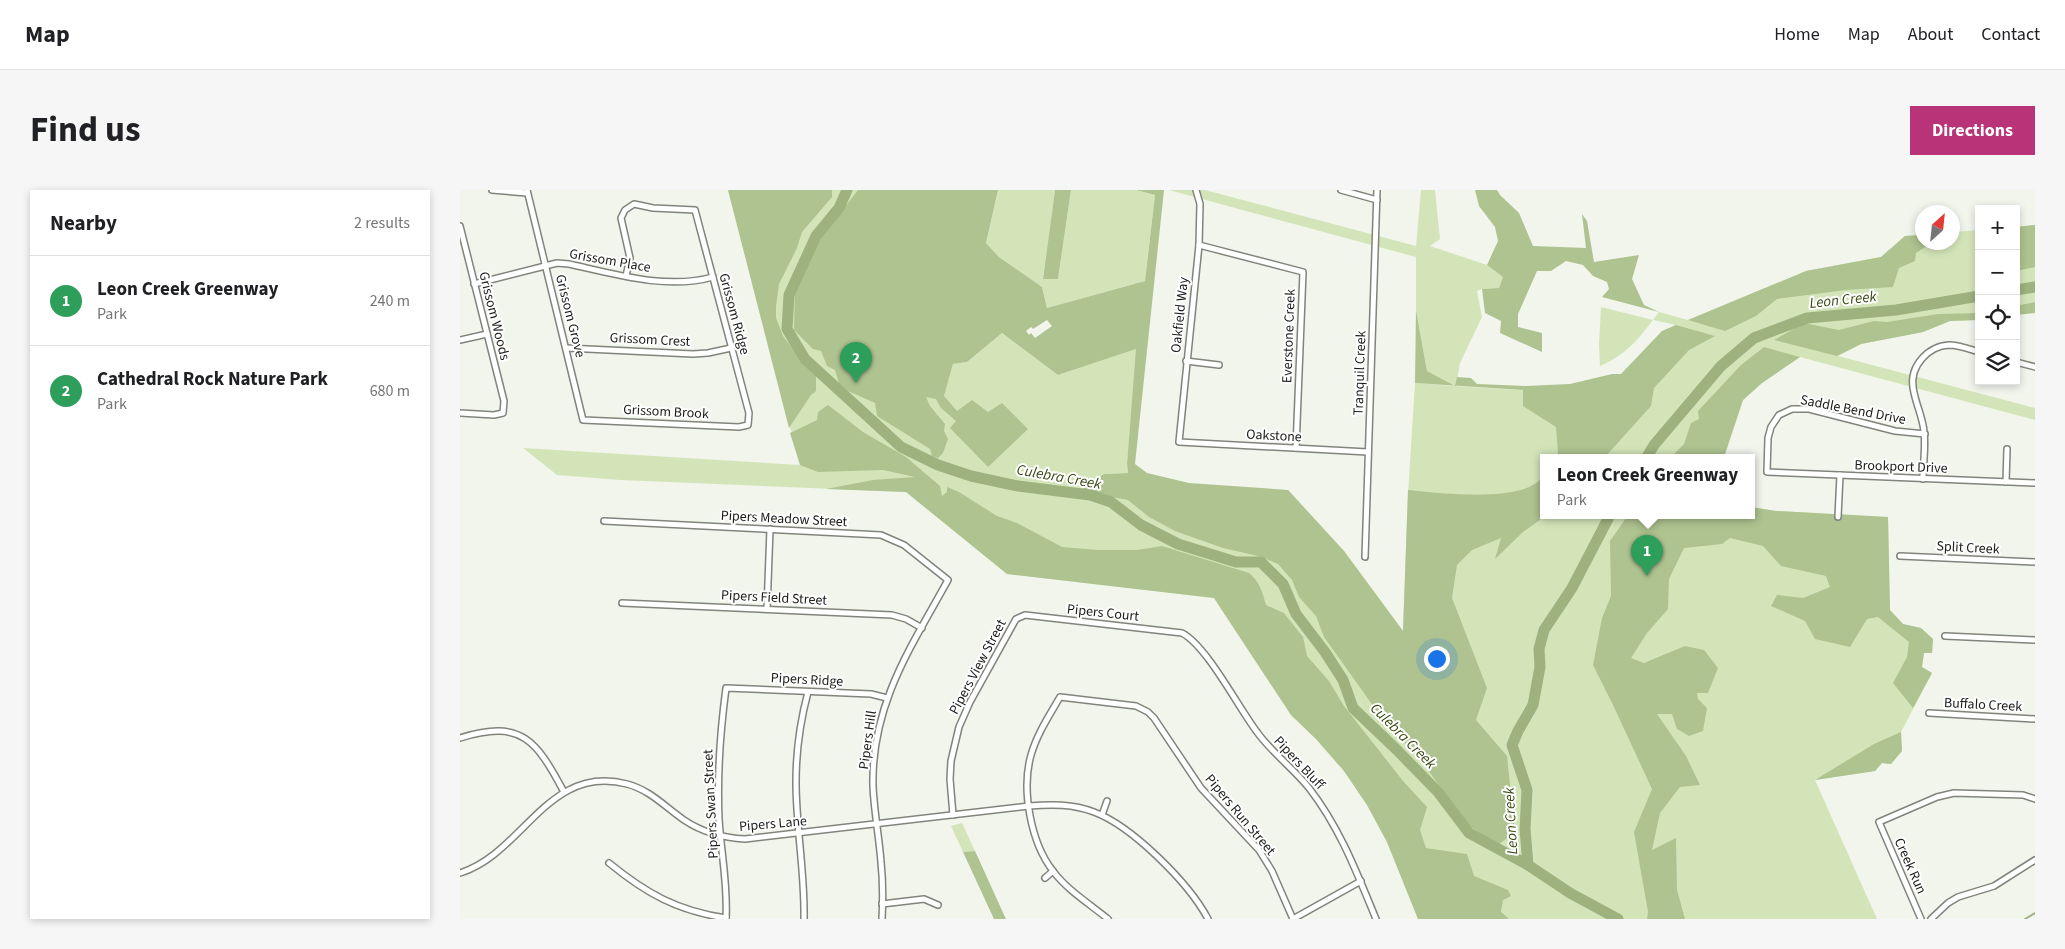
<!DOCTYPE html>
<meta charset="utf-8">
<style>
:root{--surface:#fff;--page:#f6f6f6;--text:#202124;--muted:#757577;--line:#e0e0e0;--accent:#b83377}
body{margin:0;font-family:"Source Sans 3",sans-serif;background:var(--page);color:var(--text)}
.controls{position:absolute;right:15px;top:15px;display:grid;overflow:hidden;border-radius:0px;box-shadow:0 2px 8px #0003}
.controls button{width:45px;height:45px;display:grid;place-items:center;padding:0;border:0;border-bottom:1px solid var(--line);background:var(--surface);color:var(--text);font:25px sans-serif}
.compass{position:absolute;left:1455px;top:15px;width:45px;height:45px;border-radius:50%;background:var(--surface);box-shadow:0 2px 8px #0003;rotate:27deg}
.you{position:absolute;left:976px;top:468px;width:18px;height:18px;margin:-12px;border:4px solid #fff;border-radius:50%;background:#1a73e8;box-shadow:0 0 0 8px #1a73e833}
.badge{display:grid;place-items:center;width:32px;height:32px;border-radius:50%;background:var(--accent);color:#fff;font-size:16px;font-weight:700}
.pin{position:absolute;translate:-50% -41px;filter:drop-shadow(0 1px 2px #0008)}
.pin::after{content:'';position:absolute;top:26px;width:18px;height:15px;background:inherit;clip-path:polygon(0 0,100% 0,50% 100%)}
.popup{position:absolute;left:1080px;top:264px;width:215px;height:65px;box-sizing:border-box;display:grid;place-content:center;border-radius:0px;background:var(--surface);filter:drop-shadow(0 1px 4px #0005);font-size:16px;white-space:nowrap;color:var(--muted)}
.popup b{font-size:19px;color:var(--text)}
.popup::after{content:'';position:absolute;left:50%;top:100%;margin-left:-10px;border:10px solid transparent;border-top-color:var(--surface)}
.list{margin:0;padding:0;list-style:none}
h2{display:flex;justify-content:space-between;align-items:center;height:65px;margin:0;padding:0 20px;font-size:21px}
h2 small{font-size:16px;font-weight:400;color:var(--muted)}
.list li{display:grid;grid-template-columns:32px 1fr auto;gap:15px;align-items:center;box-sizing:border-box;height:90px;padding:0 20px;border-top:1px solid var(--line)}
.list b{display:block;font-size:19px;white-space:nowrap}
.list p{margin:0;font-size:16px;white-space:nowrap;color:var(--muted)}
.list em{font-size:16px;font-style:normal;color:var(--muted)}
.icon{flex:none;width:28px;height:28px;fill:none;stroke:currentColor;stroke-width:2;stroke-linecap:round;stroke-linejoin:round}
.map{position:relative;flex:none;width:1575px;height:729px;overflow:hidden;border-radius:0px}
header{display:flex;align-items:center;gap:30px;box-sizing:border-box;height:70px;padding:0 25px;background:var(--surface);border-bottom:1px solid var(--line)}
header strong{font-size:24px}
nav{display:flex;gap:28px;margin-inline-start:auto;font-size:18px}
.intro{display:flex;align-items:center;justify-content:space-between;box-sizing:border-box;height:120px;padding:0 30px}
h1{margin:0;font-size:35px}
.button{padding:12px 22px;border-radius:0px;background:var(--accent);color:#fff;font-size:18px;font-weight:700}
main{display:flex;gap:30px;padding:0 30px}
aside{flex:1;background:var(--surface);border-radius:0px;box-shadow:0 2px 8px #0003}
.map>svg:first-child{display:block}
</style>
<header>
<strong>Map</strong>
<nav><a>Home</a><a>Map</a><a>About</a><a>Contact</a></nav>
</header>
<div class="intro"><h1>Find us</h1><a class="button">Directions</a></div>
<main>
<aside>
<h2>Nearby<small>2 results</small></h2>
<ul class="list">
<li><span class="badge" style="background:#2e9e5b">1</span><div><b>Leon Creek Greenway</b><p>Park</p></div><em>240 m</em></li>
<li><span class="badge" style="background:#2e9e5b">2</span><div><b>Cathedral Rock Nature Park</b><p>Park</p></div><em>680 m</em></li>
</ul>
</aside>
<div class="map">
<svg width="1575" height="729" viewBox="0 0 1575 729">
<rect width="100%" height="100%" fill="#f1f5ec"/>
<g fill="#d3e5b8" fill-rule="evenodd">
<path d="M268 0H492L484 205 493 174 507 172 542 143 598 185 677 158 667 274 668 283 644 284 632 292 828 300 884 361 943 441 948 304 955 193 994 196 967 181 956 120V67L709 0H745L956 56 961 0H975L980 49 970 56 1027 75 1044 87 1039 98 1022 99 1017 101 1022 127 1000 173 996 196 1156 206 1202 141 1216 135 1193 130C1177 151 1165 165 1140 176L1139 154 1141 117 1193 130 1199 122 1228 130 1346 81 1421 67 1445 46 1462 45V52H1492L1493 42 1519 40V130L1490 131 1463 142 1401 154 1378 166 1575 218V230L1340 167 1302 193 1283 210 1264 267H1083V325H1291V317L1316 321 1428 327 1430 420 1443 434 1461 438 1473 449 1472 463H1464L1462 477 1472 483 1441 542 1442 561 1431 574 1422 573 1415 581 1355 590 1417 729H958L927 652 907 615 884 581 856 549 831 525 754 408 547 384 446 302 160 290 97 285 63 258 340 275ZM512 211 528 222 498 221Z"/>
<polygon points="538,0 595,0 583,89 598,89 611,0 676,0 695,5 685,91 587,118 582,97 539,67 526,53"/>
<polygon points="1575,35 1575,123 1556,125 1556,37"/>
<polygon points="502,633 515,661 503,662 491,636"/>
</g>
<g fill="#aec390" fill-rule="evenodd">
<polygon points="268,0 372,0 372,7 342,42 337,58 319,94 316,116 316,128 323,146 337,164 346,168 356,176 356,201 351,205 329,238"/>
<path d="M398 0H538L526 53 539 67 582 97 587 118 685 91 695 5 676 0H704L675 274 687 283 729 293 828 300 884 361 943 441 948 300C977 303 1066 314 1083 286V325H1087L1063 342 1035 369 1041 348 1012 360 997 375 992 408 1027 498 1016 530 1047 566 1055 642 1038 655 1006 634 966 577 916 520 864 447 856 426 839 407 832 390 818 374 802 367 763 358 715 341 689 327 668 310 641 305 622 298 644 284 668 283 667 274 676 159 598 185 542 143 507 172 493 174 484 206 497 221 512 210 528 222 542 213 568 239 528 277 490 238 496 231 481 218 476 209 466 207 470 216 485 234 484 241 488 249 483 263 478 268 472 266 470 259 417 226 415 213 388 201 379 193 375 180 367 176 361 161 353 159 334 140 335 98 355 56ZM587 130 592 136 575 148 571 143 569 145 566 141 571 137 573 139Z"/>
<polygon points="595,0 611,0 598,89 583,89"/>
<polygon points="1015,0 1037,0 1040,5 1059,23 1073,56 1126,58 1122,24 1127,31 1134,72 1179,65 1172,89 1184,115 1199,122 1142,107 1149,99 1147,92 1133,86 1123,75 1106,71 1091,81 1077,81 1058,124 1058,137 1082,143 1082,162 1040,143 1041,131 1025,123 1022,99 1039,98 1043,87 1027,75 1038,51 1035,37 1019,16"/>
<polygon points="1575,35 1575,77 1556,81 1556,37"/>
<polygon points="1462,45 1462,52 1471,53 1456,63 1455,71 1439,78 1433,97 1386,100 1317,109 1296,126 1265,141 1228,130 1346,81 1421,67 1445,46"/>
<polygon points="1575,112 1575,123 1556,125 1556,116"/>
<polygon points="956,120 967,181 995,196 997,187 1011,188 1017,194 1066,196 1110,194 1152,184 1161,184 1202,141 1216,135 1255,146 1229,160 1194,198 1191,216 1145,267 1095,267 1098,263 1096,237 1063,216 1063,200 955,193"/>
<polygon points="1519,123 1519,130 1490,131 1463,142 1401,154 1377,166 1314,150 1344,133 1379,140 1414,131 1427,132 1478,124"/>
<polygon points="1304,157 1340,167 1302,193 1283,210 1264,267 1211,267 1224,254 1231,233 1239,229 1238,221 1281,175"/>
<path d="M368 215 403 242 446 267 480 296 482 306 487 302V297L499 302 537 326 557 333 602 357 638 360H677L702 356 789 383C800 392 802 401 806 415L824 423 843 447 847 466 869 491 884 516 943 591 967 617 960 640 966 658 1007 664 1014 686 1048 700 1051 706 1043 710 1041 722 1049 729H958L927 652 907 615 884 581 856 549 831 525 754 408 547 384 446 302 366 299 413 290 455 287 423 280 358 282 340 275 330 243 357 230 358 222Z"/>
<polygon points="1291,317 1316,321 1428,327 1430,420 1443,434 1461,438 1473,449 1472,463 1464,463 1462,477 1472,483 1453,518 1433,493 1447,467 1449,452 1418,427 1407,429 1390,457 1355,449 1345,431 1311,416 1317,405 1343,408 1370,397 1366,386 1321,376 1303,356 1270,348 1262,354 1224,358 1209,389 1208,419 1187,443 1171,468 1184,473 1225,456 1244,460 1258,478 1248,503 1237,503 1238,509 1247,518 1243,541 1229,546 1217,539 1212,524 1197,524 1226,566 1240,595 1220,597 1200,623 1192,660 1216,648 1217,700 1225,729 1187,729 1188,722 1174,642 1192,599 1153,515 1133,475 1142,428 1151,406 1150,351 1166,328 1184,328 1186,325 1291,325"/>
<polygon points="1441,542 1442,561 1431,574 1422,573 1415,581 1355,590 1414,554"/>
<polygon points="515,661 545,727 546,729 534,729 503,662"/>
</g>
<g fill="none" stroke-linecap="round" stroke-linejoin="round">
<polyline stroke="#9eb27f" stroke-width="2" points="1565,729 1575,723"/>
<g stroke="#9eb27f" stroke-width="11">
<polyline points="387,0 379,18 356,46 329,105 327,139 345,169 441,257 478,275 511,286 558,296 630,305 651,312 681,335 718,354 776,372 801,372 823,394 836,424 865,462 883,490 893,518 937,560 978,602 1009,643 1068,675 1110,703 1158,729"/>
<polyline points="1556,100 1575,97"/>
<polyline points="1187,267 1194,255 1261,176 1294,148 1347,128 1436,120 1519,106"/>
<polyline points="1068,675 1065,639 1067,600 1052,555 1058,541 1073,515 1080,477 1079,459 1084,440 1112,398 1150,325"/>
</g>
<g stroke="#81847c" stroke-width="8">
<g id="minor">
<polyline points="32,0 67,3"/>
<polyline points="67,0 123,230 279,237 288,235 289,223 235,20 193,18 174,14 165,20 161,28 170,68 166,86"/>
<polyline points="736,0 740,14 739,55 719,252 908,262"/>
<polyline points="881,0 917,10"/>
<polyline points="0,36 44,211 43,223 34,225 0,223"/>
<polyline points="739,55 843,82 836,258"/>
<path d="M14 94 97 73 109 74C154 84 207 100 253 87"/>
<polyline points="0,150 27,144"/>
<polyline points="106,158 233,164 248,163 271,158"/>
<polyline points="726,171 759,175"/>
<polyline points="1556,172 1575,177"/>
<polyline points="1465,244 1435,241 1349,219 1332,219 1319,225 1311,237 1308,248 1307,282 1575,293"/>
<path d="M1463 289C1463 274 1466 257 1464 242 1463 227 1455 213 1453 197 1450 176 1468 156 1489 155 1499 155 1509 159 1519 162"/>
<polyline points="1546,292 1547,259"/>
<polyline points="1378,327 1380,285"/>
<path d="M144 331 421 345 444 355 488 390C451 457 411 515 413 596 414 621 419 646 421 672 423 691 423 710 422 729"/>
<polyline points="1440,366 1575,372"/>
<polyline points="905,367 917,0"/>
<polyline points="162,413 432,425 446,429 462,438"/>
<polyline points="307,419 310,339"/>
<polyline points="1485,446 1575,450"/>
<polyline points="1469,523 1575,529"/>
<path d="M0 548C62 529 76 550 104 602"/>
<path d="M493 625 490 589 491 571 499 537 510 512 556 429 565 425 722 443C747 456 778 517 797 542 812 563 833 578 849 598 880 638 897 683 916 729"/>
<polyline points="642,625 647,611"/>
<path d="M149 673C187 704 218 721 266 728"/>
<path d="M0 683C63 664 88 573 167 594 190 600 204 616 224 630 242 642 263 648 285 649L569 616C592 614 613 614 634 622 672 636 729 693 748 729"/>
<polyline points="585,688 593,681"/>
<polyline points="422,714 464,709 478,715"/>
<path d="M266 729C268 694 261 663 259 629 257 583 260 543 266 498L411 504 427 508"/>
<path d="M344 729C345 683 336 638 336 592 336 561 340 532 348 502"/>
<path d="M648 729C630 714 607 700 593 681 571 653 561 600 571 565 577 544 589 526 600 507L676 516 688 522 694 528 741 598 799 660 812 681 833 729"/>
<polyline points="833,729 901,691"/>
<polyline points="1461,729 1419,632 1477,607 1494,603 1563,605 1575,609"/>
<polyline points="1471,729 1488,713 1498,707 1534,696 1575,670"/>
</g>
</g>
<use href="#minor" stroke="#fff" stroke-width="5"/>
</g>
<g text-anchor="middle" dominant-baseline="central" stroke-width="4" stroke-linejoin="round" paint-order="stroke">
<g font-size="14" fill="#1c1d1a" stroke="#fff">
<text transform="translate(150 71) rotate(10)">Grissom Place</text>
<text transform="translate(274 124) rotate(75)">Grissom Ridge</text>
<text transform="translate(720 125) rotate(-84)">Oakfield Way</text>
<text transform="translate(34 126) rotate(76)">Grissom Woods</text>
<text transform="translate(110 126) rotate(76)">Grissom Grove</text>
<text transform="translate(829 146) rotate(-88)">Everstone Creek</text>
<text transform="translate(190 150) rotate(3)">Grissom Crest</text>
<text transform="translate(900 183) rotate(-88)">Tranquil Creek</text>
<text transform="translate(1393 220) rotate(11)">Saddle Bend Drive</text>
<text transform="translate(206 222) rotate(3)">Grissom Brook</text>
<text transform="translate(814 246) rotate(3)">Oakstone</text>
<text transform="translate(1441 277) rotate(2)">Brookport Drive</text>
<text transform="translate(324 329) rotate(3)">Pipers Meadow Street</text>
<text transform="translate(1508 358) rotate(3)">Split Creek</text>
<text transform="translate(314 408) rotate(3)">Pipers Field Street</text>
<text transform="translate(643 423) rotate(6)">Pipers Court</text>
<text transform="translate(518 477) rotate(-62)">Pipers View Street</text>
<text transform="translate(347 490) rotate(3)">Pipers Ridge</text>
<text transform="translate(1523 515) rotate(3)">Buffalo Creek</text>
<text transform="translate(408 550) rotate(-82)">Pipers Hill</text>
<text transform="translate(839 573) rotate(47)">Pipers Bluff</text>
<text transform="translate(251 614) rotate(-93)">Pipers Swan Street</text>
<text transform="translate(780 625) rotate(50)">Pipers Run Street</text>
<text transform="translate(313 634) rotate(-5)">Pipers Lane</text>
<text transform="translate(1450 676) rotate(66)">Creek Run</text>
</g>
<g font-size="15" font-style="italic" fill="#384a13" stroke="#fff">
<text transform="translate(1383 110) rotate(-6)">Leon Creek</text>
<text transform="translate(599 287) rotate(10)">Culebra Creek</text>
<text transform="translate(943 546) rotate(45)">Culebra Creek</text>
<text transform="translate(1051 631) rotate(-93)">Leon Creek</text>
</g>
</g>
</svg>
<div class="controls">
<button>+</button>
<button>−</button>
<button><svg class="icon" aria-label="locate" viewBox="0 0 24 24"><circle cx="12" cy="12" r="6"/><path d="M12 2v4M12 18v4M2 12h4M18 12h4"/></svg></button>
<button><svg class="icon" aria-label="layers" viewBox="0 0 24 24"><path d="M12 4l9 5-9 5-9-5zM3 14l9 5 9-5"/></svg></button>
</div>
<svg class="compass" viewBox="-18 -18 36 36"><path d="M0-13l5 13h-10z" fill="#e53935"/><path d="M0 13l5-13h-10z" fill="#757577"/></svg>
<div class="you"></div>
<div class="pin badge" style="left:1187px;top:386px;background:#2e9e5b">1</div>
<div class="popup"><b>Leon Creek Greenway</b>Park</div>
<div class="pin badge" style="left:396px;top:193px;background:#2e9e5b">2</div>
</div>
</main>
